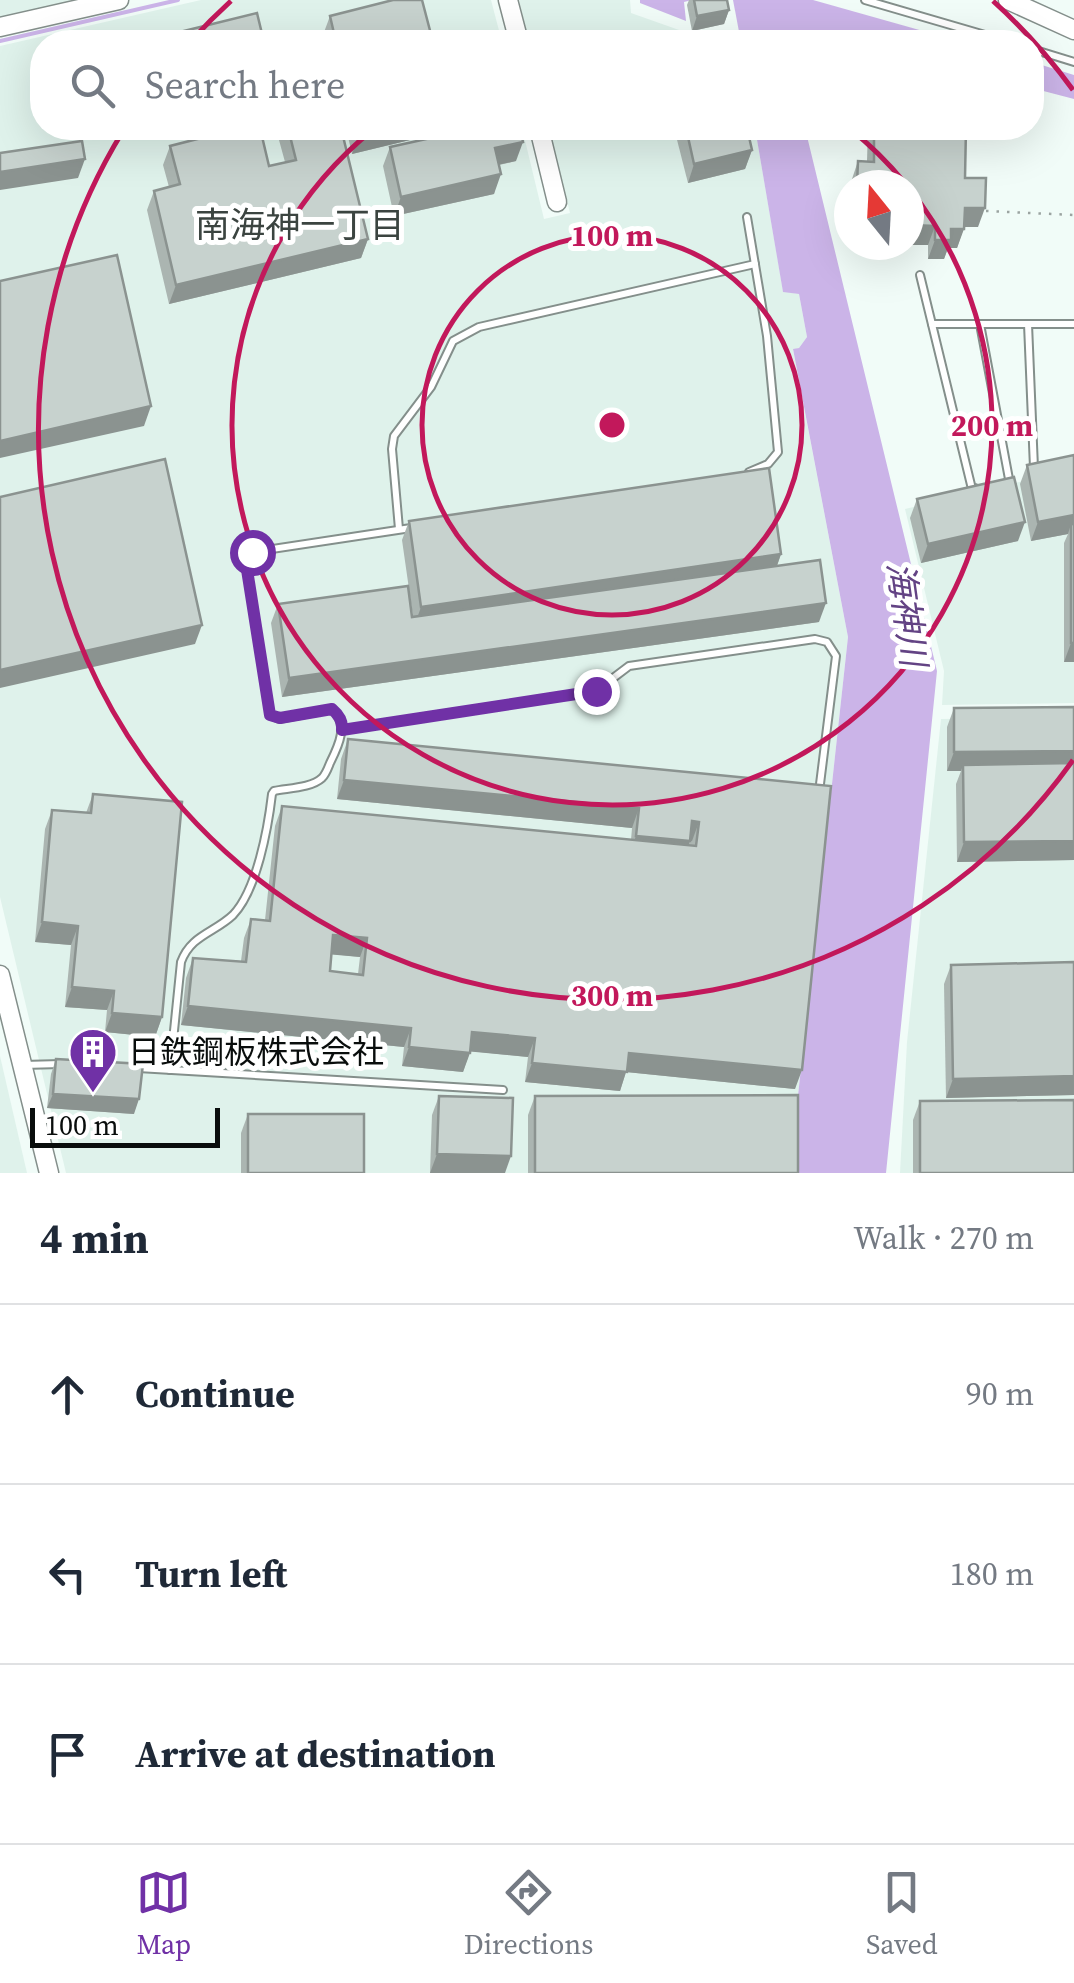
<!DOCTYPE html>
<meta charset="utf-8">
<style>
:root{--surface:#fff;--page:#f2f2f3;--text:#1f2937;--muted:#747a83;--line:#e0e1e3;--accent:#7031a6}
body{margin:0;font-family:"Source Serif 4","Noto Sans JP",serif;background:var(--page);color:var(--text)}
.compass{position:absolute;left:834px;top:170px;width:90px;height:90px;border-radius:50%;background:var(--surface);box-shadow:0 10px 40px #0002;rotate:342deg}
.scale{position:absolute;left:30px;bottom:25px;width:190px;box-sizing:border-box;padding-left:10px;border:5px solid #090d0c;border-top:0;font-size:28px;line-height:35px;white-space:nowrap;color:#090d0c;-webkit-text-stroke:8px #fff;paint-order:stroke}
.stop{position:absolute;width:30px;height:30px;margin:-22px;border:8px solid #7031a6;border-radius:50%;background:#fff}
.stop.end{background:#7031a6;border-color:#fff;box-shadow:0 2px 10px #0008}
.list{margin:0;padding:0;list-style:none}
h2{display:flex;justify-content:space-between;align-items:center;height:130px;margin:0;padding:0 40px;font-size:42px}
h2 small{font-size:32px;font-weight:400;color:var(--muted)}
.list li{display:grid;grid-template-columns:65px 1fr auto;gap:30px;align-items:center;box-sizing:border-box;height:180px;padding:0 40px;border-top:2px solid var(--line)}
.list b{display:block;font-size:38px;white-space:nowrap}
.list em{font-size:32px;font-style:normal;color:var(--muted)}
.icon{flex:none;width:55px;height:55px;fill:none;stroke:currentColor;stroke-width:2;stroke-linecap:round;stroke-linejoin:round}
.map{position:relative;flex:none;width:1074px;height:1173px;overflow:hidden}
.search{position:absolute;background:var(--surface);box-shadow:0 10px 40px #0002;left:30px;right:30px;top:30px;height:110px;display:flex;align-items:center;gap:25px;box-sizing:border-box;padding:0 35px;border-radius:40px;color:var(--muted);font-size:38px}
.sheet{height:670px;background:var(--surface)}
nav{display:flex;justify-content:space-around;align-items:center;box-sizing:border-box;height:140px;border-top:2px solid var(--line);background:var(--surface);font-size:28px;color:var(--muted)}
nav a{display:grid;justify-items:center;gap:5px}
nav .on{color:var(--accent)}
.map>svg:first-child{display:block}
</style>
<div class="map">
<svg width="1074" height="1173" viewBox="0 0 1074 1173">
<rect width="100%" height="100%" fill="#f1fcf8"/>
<g fill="#dff2eb">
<polygon points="0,0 83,0 0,18"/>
<polygon points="201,0 491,0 502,42 42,42 42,128 522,128 544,219 570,213 549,128 755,128 783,291 799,294 807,337 799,348 793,350 848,637 796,1114 793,1173 66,1173 0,897 0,46"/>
<polygon points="519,0 630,0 631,13 713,42 529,42"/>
<polygon points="1074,469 1074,703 942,705 944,671 905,509"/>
<polygon points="1074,717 1074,1173 900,1173 907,1042 941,719"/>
<polygon points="0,1056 27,1173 0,1173"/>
</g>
<g fill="#cbb4e8">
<polygon points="640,0 692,0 684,2 686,21 640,3"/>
<polygon points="733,0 813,0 962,42 741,42"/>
<polygon points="1032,62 1074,75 1074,99 1032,88"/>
<polygon points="755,128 805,128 937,671 886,1173 793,1173 796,1114 848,637 793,349 799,348 807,337 799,294 783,292"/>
</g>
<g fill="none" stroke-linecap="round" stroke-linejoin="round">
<polyline stroke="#cbb4e8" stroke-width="4" points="0,41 178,0"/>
<g stroke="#848f8b" stroke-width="10">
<g id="lane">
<polyline points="865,0 1009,42"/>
<polyline points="1032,49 1074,62"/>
<polyline points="747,217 767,336 778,452 768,464 749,472"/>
<polyline points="920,275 972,489 975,488"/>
<polyline points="932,324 1074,324"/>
<polyline points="980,324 1009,479"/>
<polyline points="1028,324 1034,468"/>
<polyline points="399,529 392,449 394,436 431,387 453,341 479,327 755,264"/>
<polyline points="341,730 596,691 629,666 815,639 827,642 836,656 819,792"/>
<polyline points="23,1065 61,1064"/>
<polyline points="138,1068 503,1090"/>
<path d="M170 1070 181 962C191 935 214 933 233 915 257 890 268 828 272 794L274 791C288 788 311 788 322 778 326 774 328 768 330 763 339 745 349 724 332 709L279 719 270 715 245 557 252 552 411 528"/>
</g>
</g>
<g stroke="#848f8b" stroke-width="21">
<g id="secondary">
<polyline points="508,0 519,42"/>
<polyline points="1008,0 1074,30"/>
<polyline points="0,27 119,0"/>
<polyline points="539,128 557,202"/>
<polyline points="0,975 49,1173"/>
</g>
</g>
<polyline stroke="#9ba4a1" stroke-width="2.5" stroke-dasharray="2.5 8" stroke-linecap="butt" points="986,211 1074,215"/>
<use href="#lane" stroke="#fff" stroke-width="6"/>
<use href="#secondary" stroke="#fff" stroke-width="18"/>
</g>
<g fill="#abb5b1" fill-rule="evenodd">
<polygon points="689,0 727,0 729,10 724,24 692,31 687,5"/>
<polygon points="330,16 433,42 325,42 323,35"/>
<polygon points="192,128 235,128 236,132 269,166 285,162 279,140 284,128 341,128 368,239 361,258 169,304 147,210 154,191 169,187 163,165 170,146 194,140"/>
<polygon points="346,128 444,128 443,132 352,154"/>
<polygon points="674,128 747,128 752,150 745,169 688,183"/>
<polygon points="868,128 966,128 965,178 978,227 964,227 957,248 948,248 944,259 928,259 928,245 909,245 909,185 850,185 858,161 867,161"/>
<polygon points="390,147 516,161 499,165 494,194 394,216 383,166"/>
<polygon points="1074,455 1074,662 1064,662 1064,543 1068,534 1031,541 1020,484 1027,465"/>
<polygon points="917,499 1018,541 921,563 910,518"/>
<polygon points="409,521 781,554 777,566 819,622 282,697 271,623 278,604 413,617 402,540"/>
<polygon points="1074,707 1074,860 957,862 956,784 961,771 947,771 947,727 954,708"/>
<path d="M348 739 831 786 795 1089 626 1072 620 1091 525 1082 528 1057 470 1051 463 1072 402 1066 404 1047 181 1025 186 978 193 958 241 961 244 938 251 919 265 920 275 826 282 806 631 840 632 828 337 799 341 759ZM332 954 360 957 358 974 330 971Z"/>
<polygon points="93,794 162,1017 155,1037 105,1032 107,1010 65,1007 71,945 35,942 45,829 52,810 86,813"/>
<polygon points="1074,962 1074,1095 946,1098 944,984 951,965"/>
<polygon points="56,1059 134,1114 47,1108 51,1074"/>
<polygon points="439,1096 505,1173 430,1173 432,1115"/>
<polygon points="535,1096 798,1173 528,1173 528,1115"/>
<polygon points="920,1101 1074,1173 913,1173 913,1120"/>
<polygon points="248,1114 364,1173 241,1173 241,1133"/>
</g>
<g fill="#8b9390">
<polygon points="729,10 724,24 692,31 697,16"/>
<polygon points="390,128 444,128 443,132 352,154 359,135"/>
<polygon points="523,142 516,161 488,167 495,148"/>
<polygon points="752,150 745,169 688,183 694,164"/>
<polygon points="85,159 78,178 0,190 0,172"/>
<polygon points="501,174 494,194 394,216 401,197"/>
<polygon points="965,208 985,208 978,227 958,227"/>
<polygon points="909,225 935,226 928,245 909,245"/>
<polygon points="951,229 964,229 957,248 948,248 944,259 928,259 935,240"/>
<polygon points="368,239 361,258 169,304 176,285"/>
<polygon points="151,406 144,426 0,458 0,441"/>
<polygon points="1074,515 1074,532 1071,524 1068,534 1031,541 1038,522"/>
<polygon points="1025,522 1018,541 921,563 928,544"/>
<polygon points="781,554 774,574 414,627 421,607"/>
<polygon points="826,603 819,622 282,697 289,678"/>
<polygon points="202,625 195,644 0,688 0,670"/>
<polygon points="1071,643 1074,643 1074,662 1064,662"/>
<polygon points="1074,751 1074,770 963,765 961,771 947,771 954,752"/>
<polygon points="344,780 639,808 632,828 337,799"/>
<polygon points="692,821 699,822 692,841 685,840"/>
<polygon points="636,836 690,841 683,860 629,855"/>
<polygon points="1074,841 1074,860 957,862 964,842"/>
<polygon points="42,922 78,926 71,945 35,942"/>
<polygon points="333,935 367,938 360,957 326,954"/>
<polygon points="72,987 114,991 107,1010 65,1007"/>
<polygon points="188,1006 411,1028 404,1047 181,1025"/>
<polygon points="112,1013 162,1017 155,1037 105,1032"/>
<polygon points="472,1032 535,1038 528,1057 465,1051"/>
<polygon points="409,1047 470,1053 463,1072 402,1066"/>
<polygon points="629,1053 802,1070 795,1089 626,1072 620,1091 525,1082 532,1063"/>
<polygon points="1074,1076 1074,1095 946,1098 953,1079"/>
<polygon points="53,1094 139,1099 134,1114 47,1108"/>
<polygon points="437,1154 511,1156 505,1173 430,1173"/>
</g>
<g fill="#c7d2ce" stroke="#8b9390" stroke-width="2.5" fill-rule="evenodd">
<polygon points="393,0 422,0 433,42 336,42 330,16"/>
<polygon points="694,0 727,0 729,10 697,16"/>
<polygon points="257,13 264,42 183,42 180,32"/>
<polygon points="202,128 235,128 236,132 260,128 269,166 296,160 288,128 341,128 368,239 176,285 154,191 180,184 170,146 205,137"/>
<polygon points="357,128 390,128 359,135"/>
<polygon points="476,128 520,128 523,142 495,148 501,174 401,197 390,147"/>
<polygon points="686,128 747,128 752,150 694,164"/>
<polygon points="874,128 966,128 965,178 986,178 985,208 965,208 964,229 951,229 951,240 935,240 935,226 909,225 909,185 857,185 858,161 874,162"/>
<polygon points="82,141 85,159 0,172 0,153"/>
<polygon points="117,255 151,406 0,441 0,281"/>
<polygon points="1074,455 1074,515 1038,522 1027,465"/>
<polygon points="165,459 202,625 0,670 0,497"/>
<polygon points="769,468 781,554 421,607 409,521"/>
<polygon points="1014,477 1025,522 928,544 917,499"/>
<rect x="1071" y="524" width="3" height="119"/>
<polygon points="820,560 826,603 289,678 278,604 408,586 412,617"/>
<polygon points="1074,707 1074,751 954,752 954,708"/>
<path d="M348 739 831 786 802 1070 629 1053 627 1072 532 1063 535 1038 472 1032 470 1053 409 1047 411 1028 188 1006 193 958 246 962 251 919 270 921 282 806 696 846 699 822 692 821 690 841 636 836 639 808 344 780ZM333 935 367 938 363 975 330 971Z"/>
<polygon points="1074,763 1074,841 964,842 963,765"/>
<polygon points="93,794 182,802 162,1017 112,1013 114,991 72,987 78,926 42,922 52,810 91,813"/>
<polygon points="1074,962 1074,1076 953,1079 951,965"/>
<polygon points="56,1059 143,1064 139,1099 53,1094"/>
<polygon points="798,1095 798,1173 535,1173 535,1096"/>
<polygon points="439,1096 513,1098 511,1156 437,1154"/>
<polygon points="1074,1100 1074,1173 920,1173 920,1101"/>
<rect x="248" y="1114" width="116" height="59"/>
</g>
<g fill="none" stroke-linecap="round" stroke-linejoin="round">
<path stroke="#7031a6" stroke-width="12" d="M252 552 245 557 270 715 280 718 332 709C339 715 343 721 342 730L596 691"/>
</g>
<g fill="none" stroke="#c2185b" stroke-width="5">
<circle cx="612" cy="425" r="190"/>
<path d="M849 128A380 380 0 0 1 905 183M909 188A380 380 0 1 1 375 128"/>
<path d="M1073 760A570 570 0 0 1 123 131M192 40A570 570 0 0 1 231 1M993 1A570 570 0 0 1 1073 90"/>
</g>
<defs>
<g id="building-pin" transform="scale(2.5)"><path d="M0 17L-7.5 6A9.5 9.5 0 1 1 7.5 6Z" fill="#7031a6" stroke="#fff"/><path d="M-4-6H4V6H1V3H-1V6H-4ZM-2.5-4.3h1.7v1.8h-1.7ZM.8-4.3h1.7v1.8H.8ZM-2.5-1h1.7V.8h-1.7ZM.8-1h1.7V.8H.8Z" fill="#fff"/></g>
</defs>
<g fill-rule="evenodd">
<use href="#building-pin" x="93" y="1052"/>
</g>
<g text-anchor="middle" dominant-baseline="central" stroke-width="10" stroke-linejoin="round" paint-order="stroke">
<g font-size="32" fill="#090d0c" stroke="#fff" text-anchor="start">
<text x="128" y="1052">日鉄鋼板株式会社</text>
</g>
<g font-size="35" fill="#3b4440" stroke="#fff">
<text x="300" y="225">南海神一丁目</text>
</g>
<g font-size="35" font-style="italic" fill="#634384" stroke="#fff">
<text transform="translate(907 614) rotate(82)">海神川</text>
</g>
</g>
<circle cx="612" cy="425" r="15" fill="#c2185b" stroke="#fff" stroke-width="5"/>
<g font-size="30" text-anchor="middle" font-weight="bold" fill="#c2185b" stroke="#fff" stroke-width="10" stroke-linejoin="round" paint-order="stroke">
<text x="612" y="246">100 m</text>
<text x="992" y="436">200 m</text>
<text x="612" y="1006">300 m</text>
</g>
</svg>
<svg class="compass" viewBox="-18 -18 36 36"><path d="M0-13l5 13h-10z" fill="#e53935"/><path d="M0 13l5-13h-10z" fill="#747a83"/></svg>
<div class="scale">100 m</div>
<div class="stop" style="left:252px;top:552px"></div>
<div class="stop end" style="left:596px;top:691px"></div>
<div class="search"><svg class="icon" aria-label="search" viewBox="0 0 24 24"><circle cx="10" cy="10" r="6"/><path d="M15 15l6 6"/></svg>Search here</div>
</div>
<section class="sheet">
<h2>4 min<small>Walk · 270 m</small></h2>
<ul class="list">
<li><svg class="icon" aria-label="ahead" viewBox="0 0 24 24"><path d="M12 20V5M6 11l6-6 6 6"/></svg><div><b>Continue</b></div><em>90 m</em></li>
<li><svg class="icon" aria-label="left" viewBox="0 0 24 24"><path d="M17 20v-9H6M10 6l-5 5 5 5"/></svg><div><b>Turn left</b></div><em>180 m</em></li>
<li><svg class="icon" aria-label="arrive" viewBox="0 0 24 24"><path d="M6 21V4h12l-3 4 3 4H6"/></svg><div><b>Arrive at destination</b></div></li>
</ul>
</section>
<nav>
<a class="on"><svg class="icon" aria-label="map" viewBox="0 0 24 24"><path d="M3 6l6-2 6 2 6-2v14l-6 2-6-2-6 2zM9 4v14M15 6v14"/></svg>Map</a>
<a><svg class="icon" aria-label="directions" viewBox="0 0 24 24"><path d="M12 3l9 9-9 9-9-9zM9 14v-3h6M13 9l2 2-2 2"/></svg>Directions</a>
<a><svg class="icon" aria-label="saved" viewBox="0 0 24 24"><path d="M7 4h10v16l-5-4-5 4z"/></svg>Saved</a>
</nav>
